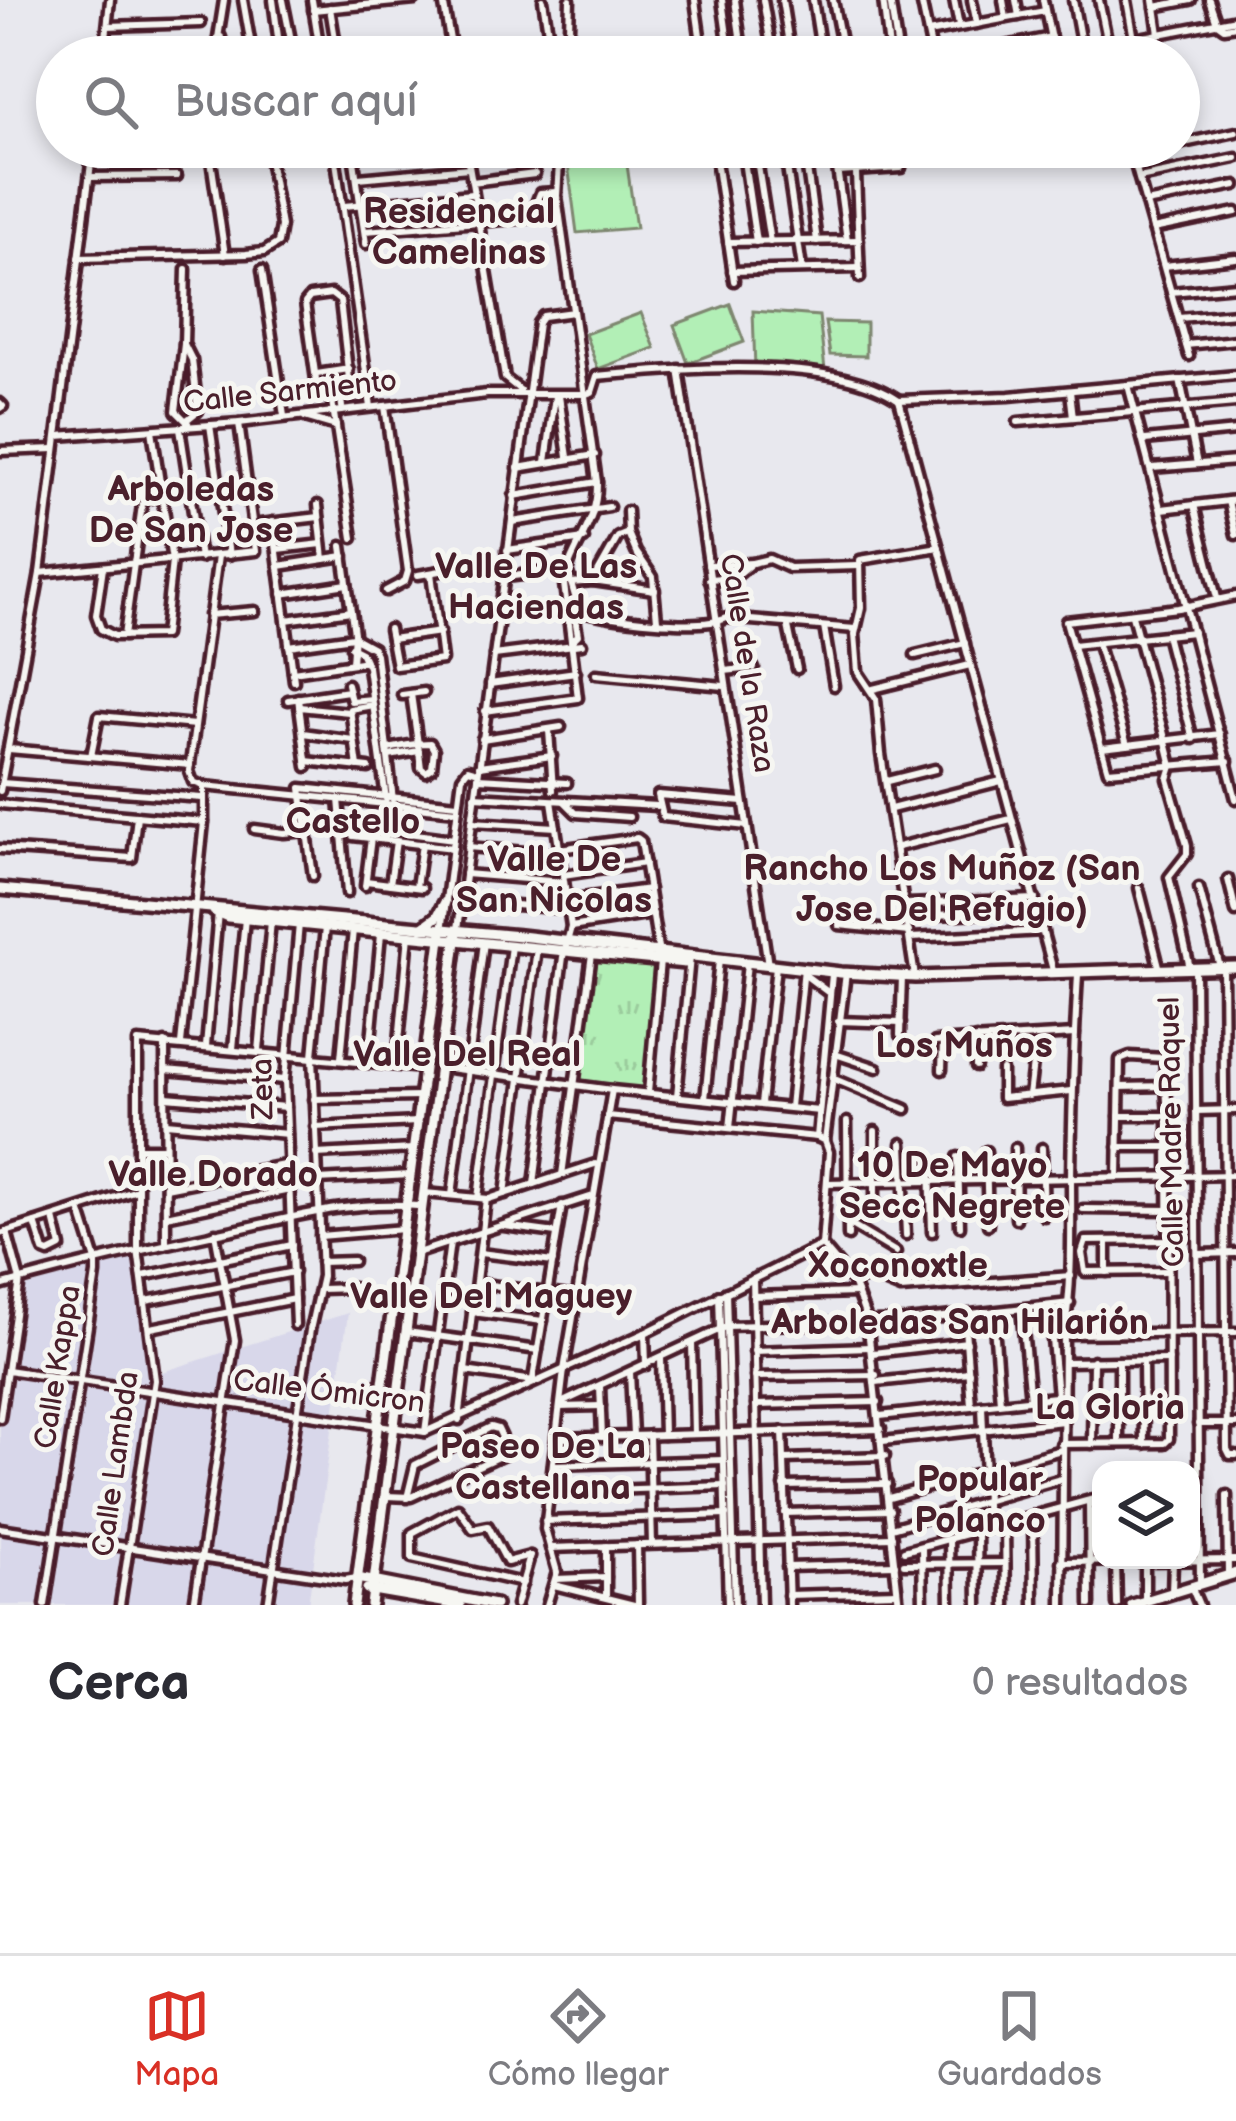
<!DOCTYPE html>
<html lang="es">
<meta charset="utf-8">
<style>
:root{--surface:#fff;--page:#f7f7f7;--text:#2b2b33;--muted:#7c7c81;--line:#e1e1e2;--accent:#d93025}
body{margin:0;font-family:"Balsamiq Sans",sans-serif;background:var(--page);color:var(--text)}
.controls{position:absolute;right:36px;bottom:36px;display:grid;overflow:hidden;border-radius:24px;box-shadow:0 6px 18px #0003}
.controls button{width:108px;height:108px;display:grid;place-items:center;padding:0;border:0;border-bottom:3px solid var(--line);background:var(--surface);color:var(--text);font:60px sans-serif}
.list{margin:0;padding:0;list-style:none}
h2{display:flex;justify-content:space-between;align-items:center;height:156px;margin:0;padding:0 48px;font-size:51px}
h2 small{font-size:39px;font-weight:400;color:var(--muted)}
.icon{flex:none;width:66px;height:66px;fill:none;stroke:currentColor;stroke-width:2;stroke-linecap:round;stroke-linejoin:round}
.map{position:relative;flex:none;width:1236px;height:1605px;overflow:hidden}
.search{position:absolute;background:var(--surface);box-shadow:0 6px 18px #0003;left:36px;right:36px;top:36px;height:132px;display:flex;align-items:center;gap:30px;box-sizing:border-box;padding:0 42px;border-radius:66px;color:var(--muted);font-size:45px}
.sheet{height:348px;background:var(--surface)}
nav{display:flex;justify-content:space-around;align-items:center;box-sizing:border-box;height:168px;border-top:3px solid var(--line);background:var(--surface);font-size:33px;color:var(--muted)}
nav a{display:grid;justify-items:center;gap:6px}
nav .on{color:var(--accent)}
.map>svg:first-child{display:block}
</style>
<div class="map">
<svg width="1236" height="1605" viewBox="0 0 1236 1605">
<defs>
<pattern id="grass-tufts" width="24" height="20" patternUnits="userSpaceOnUse" patternTransform="scale(3)"><rect width="24" height="20" fill="#b2efb6"/><path d="M3 7l-1-3M5 7V3M7 7l1-3M15 17l-1-3M17 17v-4M19 17l1-3" fill="none" stroke="#9bcc9d"/></pattern>
</defs>
<rect width="100%" height="100%" fill="#e8e8ee"/>
<filter id="ink" filterUnits="userSpaceOnUse"><feTurbulence type="fractalNoise" baseFrequency=".00833" numOctaves="2"/><feDisplacementMap in="SourceGraphic" scale="24" xChannelSelector="R" yChannelSelector="G"/><feConvolveMatrix kernelMatrix="1 2 1 2 8 2 1 2 1" color-interpolation-filters="sRGB"/></filter>
<g filter="url(#ink)">
<polygon fill="#d8d7ea" points="134,1255 159,1373 348,1313 308,1605 0,1605 0,1415 22,1288"/>
<polygon fill="url(#grass-tufts)" stroke="#7e8770" stroke-width="3" points="595,958 656,964 644,1091 575,1083"/>
<g fill="#b2efb6" stroke="#7e8770" stroke-width="3">
<polygon points="626,158 636,228 577,233 568,165"/>
<polygon points="730,304 744,342 688,363 674,325"/>
<polygon points="753,311 819,316 825,370 755,369"/>
<polygon points="641,313 655,348 598,369 585,334"/>
<polygon points="825,322 866,323 866,356 830,355"/>
</g>
<g fill="none" stroke-linecap="round" stroke-linejoin="round">
<g stroke="#4a1f2b" stroke-width="15">
<g id="minor">
<polyline points="243,0 253,57"/>
<polyline points="273,0 280,52"/>
<polyline points="283,0 293,50"/>
<polyline points="312,0 321,57"/>
<polyline points="443,0 453,57"/>
<polyline points="543,0 552,57"/>
<polyline points="695,0 703,57"/>
<polyline points="722,0 730,57"/>
<polyline points="735,0 743,57"/>
<polyline points="763,0 773,57"/>
<polyline points="782,0 791,57"/>
<polyline points="813,0 822,57"/>
<polyline points="833,0 844,57"/>
<polyline points="883,0 890,57"/>
<polyline points="890,0 899,57"/>
<polyline points="921,0 933,57"/>
<polyline points="954,0 959,26"/>
<polyline points="972,0 977,24"/>
<polyline points="1003,0 1006,18"/>
<polyline points="1016,0 1019,16"/>
<polyline points="1043,0 1052,44"/>
<polyline points="1073,0 1082,49"/>
<polyline points="1099,0 1108,44"/>
<polyline points="1127,0 1134,39"/>
<polyline points="1154,0 1159,34"/>
<polyline points="1209,0 1217,23"/>
<polyline points="1155,7 1191,0"/>
<polyline points="330,8 338,57"/>
<polyline points="313,10 415,0"/>
<polyline points="1217,23 1224,28 1236,26"/>
<polyline points="108,26 201,23"/>
<polyline points="928,33 1045,11"/>
<polyline points="221,37 224,57"/>
<polyline points="270,54 319,46"/>
<polyline points="104,57 110,0"/>
<polyline points="215,57 224,0"/>
<polyline points="568,57 570,0"/>
<polyline points="949,57 1051,37"/>
<polyline points="1042,57 1236,19"/>
<polyline points="1179,144 1236,132"/>
<polyline points="209,147 225,255"/>
<polyline points="334,147 371,407"/>
<polyline points="352,147 366,244"/>
<polyline points="466,147 505,378 520,390"/>
<polyline points="714,147 734,281"/>
<polyline points="742,147 756,242"/>
<polyline points="755,147 770,242"/>
<polyline points="784,147 802,268"/>
<polyline points="804,147 817,241"/>
<polyline points="834,147 847,240"/>
<polyline points="855,147 860,278"/>
<polyline points="1130,147 1189,356"/>
<polyline points="1132,153 1163,147"/>
<polyline points="336,154 407,147"/>
<polyline points="855,169 903,159"/>
<polyline points="838,172 901,168 903,147"/>
<polyline points="90,177 177,176"/>
<polyline points="358,178 469,168"/>
<polyline points="1139,178 1236,158"/>
<polyline points="472,182 535,174"/>
<polyline points="1146,203 1236,185"/>
<polyline points="344,206 472,194"/>
<polyline points="1153,229 1236,212"/>
<polyline points="365,231 530,218 540,193 556,192"/>
<polyline points="728,242 859,240"/>
<polyline points="79,258 246,254 264,252 278,243 281,226 267,147"/>
<polyline points="1164,266 1236,258"/>
<polyline points="186,269 184,344 192,360 198,411 188,419"/>
<polyline points="262,270 284,416"/>
<polyline points="732,271 859,268"/>
<polyline points="1171,292 1236,286"/>
<polyline points="1179,318 1236,313"/>
<polyline points="184,344 176,411 188,423"/>
<polyline points="1186,345 1236,340"/>
<polyline points="679,369 768,965"/>
<polyline points="317,374 349,369"/>
<polyline points="1180,380 1197,464"/>
<polyline points="1128,385 1236,799"/>
<polyline points="1070,391 1073,417"/>
<path d="M586 394 592 392 597 376C676 369 833 354 899 400"/>
<polyline points="559,396 568,457"/>
<polyline points="899,400 1054,974"/>
<polyline points="899,400 1009,396 1236,375"/>
<polyline points="0,403 3,406 0,408"/>
<polyline points="385,406 408,571 405,581 386,591"/>
<polyline points="342,407 341,398 350,388 340,301 331,294 310,297 305,303 317,387 332,401 353,538"/>
<polyline points="305,417 336,426"/>
<polyline points="1018,422 1236,403"/>
<polyline points="210,425 229,555"/>
<polyline points="180,428 200,558"/>
<polyline points="58,436 239,423 487,394 586,394"/>
<polyline points="1145,440 1236,431"/>
<polyline points="0,451 55,449"/>
<polyline points="546,462 555,396"/>
<polyline points="518,468 595,455"/>
<polyline points="1152,468 1236,461"/>
<polyline points="514,496 597,482"/>
<polyline points="1228,501 1236,535"/>
<polyline points="318,505 324,559"/>
<polyline points="1194,505 1217,598"/>
<polyline points="1162,509 1236,500"/>
<polyline points="627,511 628,533 636,552 653,577 657,620"/>
<polyline points="273,522 294,681"/>
<polyline points="512,522 609,507"/>
<polyline points="260,524 319,517"/>
<polyline points="342,546 354,633 352,663"/>
<polyline points="278,549 322,544"/>
<polyline points="507,550 584,539"/>
<polyline points="708,565 752,563"/>
<polyline points="279,566 344,556"/>
<polyline points="103,567 96,615 101,629 114,636 164,635 172,561 152,430"/>
<polyline points="40,573 256,551 239,423"/>
<polyline points="418,575 446,570"/>
<polyline points="506,577 567,569 579,610"/>
<polyline points="709,579 735,577 752,563 769,559 789,568 858,566"/>
<polyline points="593,581 655,590"/>
<polyline points="571,583 593,581 618,537 628,533"/>
<polyline points="282,594 347,584"/>
<path d="M569 614 579 610C609 619 699 630 727 618L855 629"/>
<polyline points="209,615 255,611"/>
<polyline points="1132,615 1166,742 1172,766 1168,779 1187,845 1187,854 1169,877 1190,968"/>
<polyline points="286,620 351,611"/>
<polyline points="788,626 797,669"/>
<polyline points="824,627 834,686"/>
<polyline points="389,629 396,666 442,660 431,573"/>
<polyline points="1166,635 1193,739"/>
<polyline points="124,636 142,505 146,499 161,496"/>
<polyline points="353,637 373,648 376,654 393,800"/>
<polyline points="391,639 440,632"/>
<polyline points="572,641 578,635 574,612"/>
<polyline points="1073,645 1193,632"/>
<polyline points="1098,645 1127,745"/>
<polyline points="289,646 353,637"/>
<polyline points="351,647 361,652 368,667 386,799"/>
<polyline points="494,655 582,644"/>
<polyline points="915,655 965,643"/>
<polyline points="724,671 754,668"/>
<polyline points="293,672 361,662"/>
<polyline points="596,674 724,686"/>
<polyline points="347,684 351,701 372,699"/>
<polyline points="490,684 576,672"/>
<polyline points="873,689 970,665"/>
<polyline points="402,695 424,692"/>
<polyline points="298,698 307,767"/>
<polyline points="288,700 348,691"/>
<polyline points="299,707 349,712"/>
<path d="M485 711 578 698 564 584C570 546 598 526 597 482L557 196 560 147"/>
<polyline points="549,730 553,790"/>
<polyline points="303,733 353,740"/>
<polyline points="482,739 561,727"/>
<polyline points="1102,748 1220,734"/>
<polyline points="9,749 190,765"/>
<path d="M388 749C402 746 416 743 430 743L434 750 432 768 426 772 421 768 418 744 411 694"/>
<polyline points="91,756 99,716 195,725"/>
<polyline points="389,756 419,751"/>
<polyline points="306,761 369,768"/>
<polyline points="1228,761 1108,771 1066,621 1178,608 1236,596"/>
<polyline points="479,766 552,756"/>
<polyline points="358,767 350,709 373,705"/>
<polyline points="478,778 567,783"/>
<polyline points="887,781 935,769"/>
<polyline points="2,783 202,798"/>
<polyline points="204,786 457,811"/>
<polyline points="0,791 40,573 93,147"/>
<polyline points="475,796 657,806"/>
<polyline points="339,799 347,893"/>
<polyline points="565,802 576,813 629,817"/>
<polyline points="743,802 658,795 663,817 747,826"/>
<polyline points="0,804 204,822"/>
<polyline points="891,809 1001,781"/>
<polyline points="472,822 556,827"/>
<polyline points="254,829 284,833 308,831"/>
<polyline points="349,830 353,836 453,848"/>
<polyline points="349,830 354,826 454,839"/>
<polyline points="468,847 560,855"/>
<polyline points="898,847 1011,819"/>
<polyline points="0,849 132,858 137,816"/>
<polyline points="559,849 637,838 641,841 660,961 648,1093"/>
<polyline points="465,874 563,882"/>
<polyline points="563,875 645,863"/>
<polyline points="313,876 301,788 458,804"/>
<polyline points="1228,879 1236,912"/>
<polyline points="366,881 422,888"/>
<polyline points="390,884 396,841"/>
<polyline points="365,886 371,838"/>
<polyline points="416,887 422,844"/>
<polyline points="1139,888 1160,970"/>
<polyline points="1199,888 1220,967"/>
<polyline points="567,900 649,889"/>
<polyline points="461,901 568,909"/>
<polyline points="907,904 1035,899"/>
<polyline points="907,916 1038,911"/>
<polyline points="839,925 909,932"/>
<polyline points="571,927 653,914"/>
<polyline points="458,929 538,323 543,316 573,312"/>
<polyline points="442,931 462,777 468,769 478,772"/>
<polyline points="911,938 1043,931"/>
<polyline points="1223,967 1227,1449 1230,1455 1236,1455"/>
<polyline points="1195,968 1200,1583"/>
<polyline points="805,975 829,993"/>
<polyline points="915,977 881,754 876,699 858,672 855,634 861,608 860,560 939,547"/>
<polyline points="838,1021 901,1023"/>
<polyline points="900,1035 902,977"/>
<polyline points="976,1039 976,1067"/>
<polyline points="935,1042 1075,1034"/>
<polyline points="165,1043 166,1243"/>
<polyline points="181,1044 204,822 204,786 193,782 189,771 218,556"/>
<polyline points="206,1046 218,912"/>
<polyline points="233,1049 245,918"/>
<polyline points="259,1051 271,921"/>
<polyline points="835,1054 877,1068"/>
<polyline points="341,1058 353,930"/>
<polyline points="369,1062 381,934"/>
<polyline points="397,1063 409,935"/>
<polyline points="441,1067 612,1090 819,1111"/>
<polyline points="165,1070 285,1080"/>
<polyline points="942,1070 943,1042"/>
<polyline points="1002,1070 1002,1098 1071,1091"/>
<polyline points="832,1078 906,1109"/>
<polyline points="1120,1087 1168,1086"/>
<polyline points="677,1096 690,957"/>
<polyline points="1029,1096 1033,1063"/>
<polyline points="166,1097 286,1107"/>
<polyline points="314,1099 419,1097"/>
<polyline points="705,1099 719,960"/>
<polyline points="761,1104 776,966"/>
<polyline points="790,1107 804,968"/>
<polyline points="1196,1111 1236,1110"/>
<polyline points="607,1116 817,1137"/>
<polyline points="1119,1116 1168,1116"/>
<polyline points="847,1122 848,1236"/>
<polyline points="166,1123 287,1134"/>
<polyline points="315,1127 417,1122"/>
<polyline points="730,1128 747,963"/>
<polyline points="817,1137 825,1141 829,1152 822,1245 853,1282 867,1320 899,1605"/>
<polyline points="817,1137 832,974"/>
<polyline points="825,1141 846,973"/>
<polyline points="902,1143 906,1235"/>
<polyline points="1118,1147 1169,1147"/>
<polyline points="138,1148 164,1148"/>
<polyline points="1015,1148 1016,1219"/>
<polyline points="1042,1148 1044,1216"/>
<polyline points="986,1151 988,1225"/>
<polyline points="316,1154 413,1149"/>
<polyline points="958,1157 960,1226"/>
<polyline points="930,1163 932,1232"/>
<polyline points="562,1175 592,954"/>
<polyline points="318,1180 410,1175"/>
<polyline points="827,1183 1236,1175"/>
<polyline points="534,1184 563,957 571,927 552,801"/>
<polyline points="166,1188 289,1164"/>
<polyline points="425,1193 489,1199 595,1164"/>
<polyline points="505,1194 537,948"/>
<polyline points="452,1195 484,942"/>
<polyline points="478,1198 511,946"/>
<polyline points="875,1202 875,1131"/>
<polyline points="1083,1209 1169,1210"/>
<polyline points="166,1216 290,1190"/>
<polyline points="35,1223 44,1251 49,1253 61,1247 54,1218"/>
<polyline points="849,1224 896,1252"/>
<polyline points="504,1226 556,1233"/>
<polyline points="0,1234 137,1190"/>
<polyline points="320,1236 403,1229"/>
<polyline points="417,1253 593,1196"/>
<polyline points="480,1253 553,1262"/>
<polyline points="1198,1254 1236,1253"/>
<polyline points="321,1262 353,1261"/>
<polyline points="1168,1271 1085,1272 1082,1253 1086,1241 1169,1240"/>
<polyline points="1107,1272 1107,1241"/>
<polyline points="143,1276 292,1245"/>
<polyline points="753,1279 761,1605"/>
<polyline points="853,1282 869,1276 901,1289 1071,1276"/>
<polyline points="477,1283 576,1297"/>
<path d="M0 1286C80 1263 161 1245 243 1228 301 1215 358 1200 417 1206L423 1202"/>
<polyline points="321,1289 353,1288"/>
<polyline points="726,1292 735,1605"/>
<polyline points="719,1295 728,1605"/>
<polyline points="753,1296 857,1293"/>
<polyline points="146,1301 294,1272"/>
<polyline points="1049,1306 1057,1396"/>
<polyline points="1021,1309 1030,1400"/>
<polyline points="472,1312 543,1321"/>
<polyline points="993,1312 1000,1402"/>
<polyline points="964,1315 971,1405"/>
<polyline points="295,1325 285,1080 299,924"/>
<polyline points="151,1328 294,1299"/>
<polyline points="407,1332 538,1350"/>
<polyline points="645,1333 646,1365"/>
<polyline points="1064,1334 1236,1332"/>
<polyline points="692,1343 694,1434"/>
<polyline points="754,1351 870,1347"/>
<polyline points="873,1353 967,1342"/>
<polyline points="661,1358 663,1435"/>
<polyline points="1143,1361 1144,1444"/>
<polyline points="1066,1362 1169,1360"/>
<polyline points="7,1370 425,1432 645,1333 822,1245"/>
<polyline points="465,1371 534,1381"/>
<polyline points="630,1372 633,1435"/>
<polyline points="755,1377 876,1375"/>
<polyline points="533,1379 562,1205"/>
<polyline points="876,1382 969,1372"/>
<polyline points="600,1386 602,1437"/>
<polyline points="561,1403 727,1326 907,1321 1070,1303"/>
<polyline points="756,1405 878,1402"/>
<polyline points="982,1405 987,1529"/>
<polyline points="560,1407 601,1406"/>
<polyline points="880,1416 1064,1396"/>
<polyline points="0,1418 20,1280 7,1232"/>
<polyline points="459,1420 486,1199"/>
<polyline points="1198,1424 1236,1424"/>
<polyline points="783,1431 789,1605"/>
<polyline points="425,1432 450,1242"/>
<polyline points="649,1435 652,1544"/>
<polyline points="557,1438 881,1429"/>
<polyline points="883,1441 1063,1421"/>
<polyline points="1119,1443 1119,1361"/>
<polyline points="1061,1444 1165,1443 1169,1439 1168,1116 1164,1058 1130,1056 1120,1060 1118,1177"/>
<polyline points="1092,1444 1093,1360"/>
<polyline points="784,1459 885,1456"/>
<polyline points="553,1465 723,1460"/>
<polyline points="784,1486 887,1484"/>
<polyline points="549,1492 725,1486"/>
<polyline points="1227,1495 1228,1575"/>
<polyline points="386,1496 411,1497 504,1454 507,1448 498,1429 491,1427 415,1465 407,1498"/>
<polyline points="889,1498 1061,1450"/>
<polyline points="1089,1501 1090,1605"/>
<polyline points="785,1513 890,1510"/>
<polyline points="1033,1516 1034,1605"/>
<polyline points="545,1521 726,1515"/>
<polyline points="1005,1525 1006,1605"/>
<polyline points="0,1528 345,1580 357,1578"/>
<polyline points="891,1528 1061,1479"/>
<polyline points="977,1532 978,1605"/>
<polyline points="949,1539 950,1605"/>
<polyline points="637,1545 638,1605"/>
<polyline points="606,1546 606,1597"/>
<polyline points="550,1548 892,1537"/>
<polyline points="922,1549 923,1605"/>
<polyline points="904,1551 1101,1497"/>
<polyline points="1145,1560 1145,1601"/>
<polyline points="1116,1561 1117,1605"/>
<polyline points="1061,1562 1236,1560"/>
<polyline points="904,1564 1005,1563"/>
<polyline points="787,1567 895,1564"/>
<polyline points="556,1579 606,1577"/>
<polyline points="523,1583 412,1558 412,1533 458,1508 473,1529 488,1526 507,1562 530,1556"/>
<polyline points="554,1585 634,1605"/>
<polyline points="1191,1586 1199,1605"/>
<polyline points="1172,1592 1173,1560"/>
<polyline points="788,1595 897,1592"/>
<polyline points="45,1605 96,1274 96,1260 80,1209"/>
<polyline points="120,1605 155,1380 138,1249 138,1042 423,1068"/>
<polyline points="194,1605 235,1340 215,1233"/>
<polyline points="268,1605 310,1330 322,1276 313,1056 325,927"/>
<polyline points="516,1605 530,1556"/>
<polyline points="547,1605 557,1572 545,1529 564,1370 612,1090"/>
<path d="M1062 1605 1064 1334C1073 1282 1071 1230 1071 1177 1072 1109 1074 1042 1078 974"/>
</g>
</g>
<g stroke="#4a1f2b" stroke-width="18">
<g id="tertiary">
<polyline points="0,889 520,936 841,973 915,977 1236,967"/>
<polyline points="214,911 228,917 685,963"/>
<polyline points="422,928 437,917 445,902"/>
<polyline points="357,1578 495,1605"/>
<polyline points="367,1589 460,1605"/>
<polyline points="354,1605 442,931"/>
<polyline points="371,1605 457,933"/>
<polyline points="1132,1605 1236,1573"/>
</g>
</g>
<use href="#minor" stroke="#f6f6f2" stroke-width="6"/>
<use href="#tertiary" stroke="#f6f6f2" stroke-width="9"/>
</g>
</g>
<g text-anchor="middle" dominant-baseline="central" stroke-width="10" stroke-linejoin="round" paint-order="stroke">
<g font-size="30" fill="#4a1f2b" stroke="#f6f6f2">
<text transform="translate(290 392) rotate(-6)">Calle Sarmiento</text>
<text transform="translate(747 663) rotate(81)">Calle de la Raza</text>
<text transform="translate(263 1089) rotate(-91)">Zeta</text>
<text transform="translate(1172 1132) rotate(-91)">Calle Madre Raquel</text>
<text transform="translate(58 1367) rotate(-81)">Calle Kappa</text>
<text transform="translate(329 1392) rotate(7)">Calle Ómicron</text>
<text transform="translate(116 1464) rotate(-82)">Calle Lambda</text>
</g>
<g font-size="36" font-weight="bold" fill="#4a1f2b" stroke="#f6f6f2">
<text x="459" y="212">Residencial<tspan x="459" dy="41">Camelinas</tspan></text>
<text x="191" y="490">Arboledas<tspan x="191" dy="41">De San Jose</tspan></text>
<text x="536" y="567">Valle De Las<tspan x="536" dy="41">Haciendas</tspan></text>
<text x="353" y="822">Castello</text>
<text x="554" y="860">Valle De<tspan x="554" dy="41">San Nicolas</tspan></text>
<text x="942" y="869">Rancho Los Muñoz (San<tspan x="942" dy="41">Jose Del Refugio)</tspan></text>
<text x="964" y="1046">Los Muños</text>
<text x="467" y="1055">Valle Del Real</text>
<text x="952" y="1166">10 De Mayo<tspan x="952" dy="41">Secc Negrete</tspan></text>
<text x="213" y="1175">Valle Dorado</text>
<text x="898" y="1266">Xoconoxtle</text>
<text x="491" y="1297">Valle Del Maguey</text>
<text x="960" y="1323">Arboledas San Hilarión</text>
<text x="1110" y="1408">La Gloria</text>
<text x="543" y="1447">Paseo De La<tspan x="543" dy="41">Castellana</tspan></text>
<text x="980" y="1480">Popular<tspan x="980" dy="41">Polanco</tspan></text>
</g>
</g>
</svg>
<div class="controls">
<button><svg class="icon" aria-label="layers" viewBox="0 0 24 24"><path d="M12 4l9 5-9 5-9-5zM3 14l9 5 9-5"/></svg></button>
</div>
<div class="search"><svg class="icon" aria-label="search" viewBox="0 0 24 24"><circle cx="10" cy="10" r="6"/><path d="M15 15l6 6"/></svg>Buscar aquí</div>
</div>
<section class="sheet">
<h2>Cerca<small>0 resultados</small></h2>
<ul class="list">
</ul>
</section>
<nav>
<a class="on"><svg class="icon" aria-label="map" viewBox="0 0 24 24"><path d="M3 6l6-2 6 2 6-2v14l-6 2-6-2-6 2zM9 4v14M15 6v14"/></svg>Mapa</a>
<a><svg class="icon" aria-label="directions" viewBox="0 0 24 24"><path d="M12 3l9 9-9 9-9-9zM9 14v-3h6M13 9l2 2-2 2"/></svg>Cómo llegar</a>
<a><svg class="icon" aria-label="saved" viewBox="0 0 24 24"><path d="M7 4h10v16l-5-4-5 4z"/></svg>Guardados</a>
</nav>
